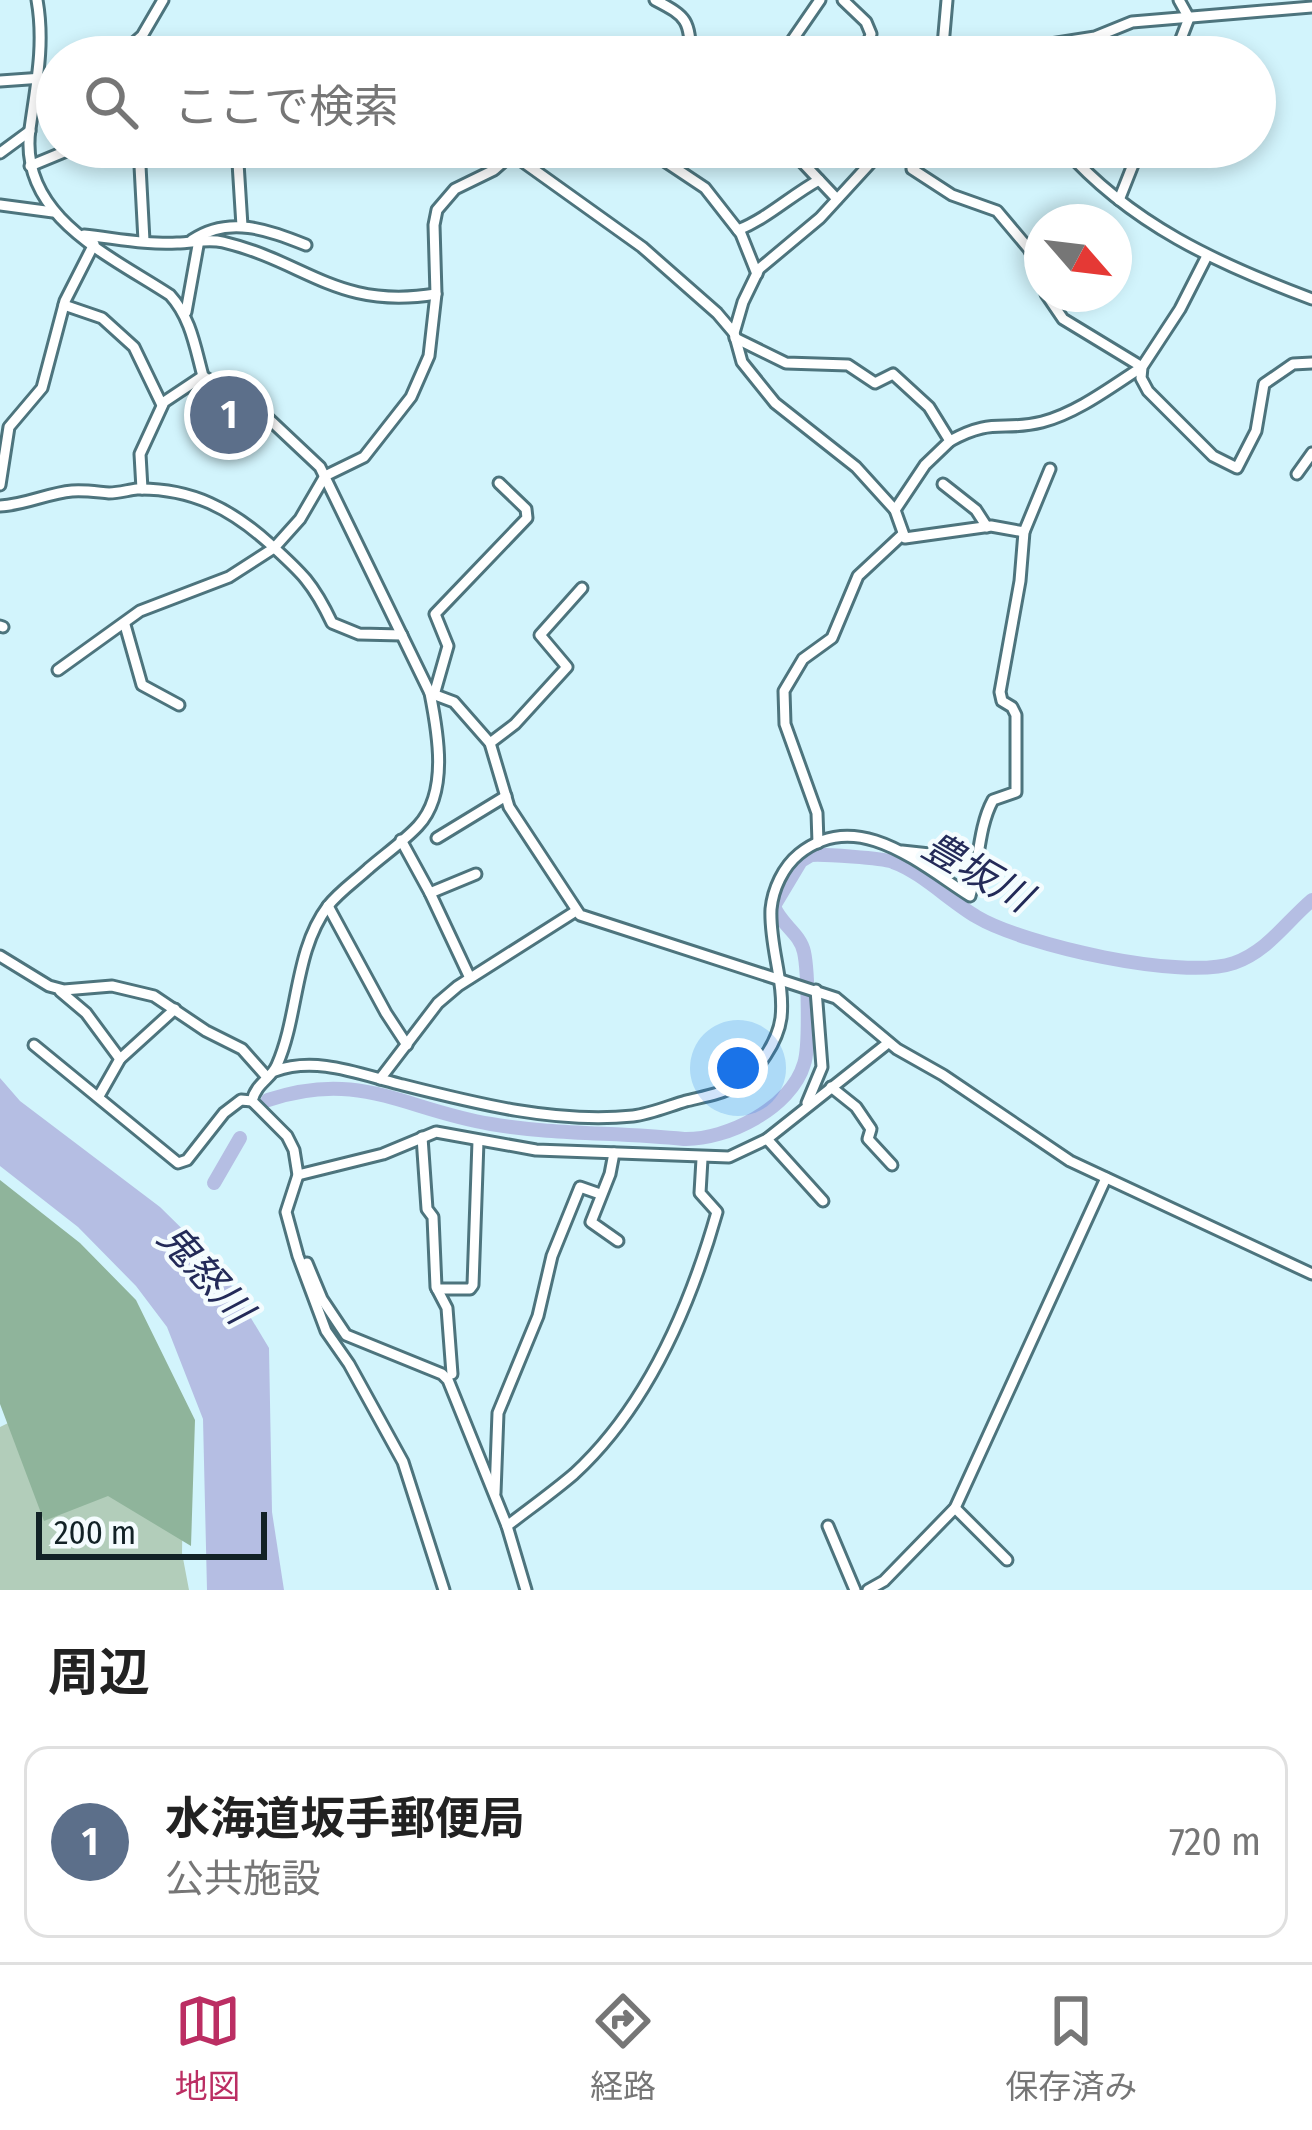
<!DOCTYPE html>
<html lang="ja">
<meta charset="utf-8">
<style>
:root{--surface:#fff;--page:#f6f6f6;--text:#222;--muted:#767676;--line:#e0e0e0;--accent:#bb2e63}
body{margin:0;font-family:"Fira Sans Condensed","Noto Sans JP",sans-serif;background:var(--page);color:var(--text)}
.compass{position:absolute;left:1024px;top:204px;width:108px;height:108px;border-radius:50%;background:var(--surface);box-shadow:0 6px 18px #0003;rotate:118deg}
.scale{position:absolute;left:36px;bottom:30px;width:231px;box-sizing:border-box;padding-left:12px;border:6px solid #122226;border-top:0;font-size:33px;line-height:42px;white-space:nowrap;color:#122226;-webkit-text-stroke:9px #f4fcfe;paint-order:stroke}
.you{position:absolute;left:738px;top:1068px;width:42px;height:42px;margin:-30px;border:9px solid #fff;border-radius:50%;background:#1a73e8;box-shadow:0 0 0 18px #1a73e833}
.badge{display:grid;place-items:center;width:78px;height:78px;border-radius:50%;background:var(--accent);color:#fff;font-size:39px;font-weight:700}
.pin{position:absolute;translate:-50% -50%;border:6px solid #fff;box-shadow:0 3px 12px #0006}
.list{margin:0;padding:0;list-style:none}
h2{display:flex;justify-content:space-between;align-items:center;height:156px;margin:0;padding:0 48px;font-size:51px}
h2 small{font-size:39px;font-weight:400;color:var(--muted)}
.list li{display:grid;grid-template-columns:78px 1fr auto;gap:36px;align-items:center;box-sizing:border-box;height:192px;margin:0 24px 24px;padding:0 24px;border:3px solid var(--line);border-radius:24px}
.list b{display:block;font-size:45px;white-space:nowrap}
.list p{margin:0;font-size:39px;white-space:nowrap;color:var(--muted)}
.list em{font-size:39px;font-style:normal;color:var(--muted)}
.icon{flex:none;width:66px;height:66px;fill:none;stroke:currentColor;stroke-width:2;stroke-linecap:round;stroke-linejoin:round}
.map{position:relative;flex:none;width:1312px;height:1590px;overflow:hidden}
.search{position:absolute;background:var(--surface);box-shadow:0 6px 18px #0003;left:36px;right:36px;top:36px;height:132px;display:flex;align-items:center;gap:30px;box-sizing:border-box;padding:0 42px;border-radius:66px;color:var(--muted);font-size:45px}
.sheet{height:372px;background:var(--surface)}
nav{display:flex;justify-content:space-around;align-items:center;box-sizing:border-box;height:168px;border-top:3px solid var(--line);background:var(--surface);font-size:33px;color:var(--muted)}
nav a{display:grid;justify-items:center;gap:6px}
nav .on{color:var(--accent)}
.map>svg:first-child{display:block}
</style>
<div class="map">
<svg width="1312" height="1590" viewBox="0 0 1312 1590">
<rect width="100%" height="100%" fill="#d2f4fc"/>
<polygon fill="#b2cdba" points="149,1354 184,1436 182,1553 189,1590 0,1590 0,1427"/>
<polygon fill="#8fb49b" points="0,1180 80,1243 136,1300 195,1420 191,1546 108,1496 44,1521 0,1404"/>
<polygon fill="#b5bee3" points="0,1078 20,1101 160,1207 219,1265 269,1348 272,1512 284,1590 207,1590 203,1419 167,1327 136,1286 78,1227 0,1166"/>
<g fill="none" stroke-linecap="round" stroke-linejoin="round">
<g stroke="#b5bee3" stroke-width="14">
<path d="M268 1100C361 1069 405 1110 491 1124 555 1135 620 1132 684 1139 727 1140 791 1108 804 1064 810 1047 808 970 804 952 800 933 780 924 774 906L801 861 811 855C823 854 882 858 893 862 920 871 951 902 977 917 1024 945 1182 981 1234 963 1268 951 1286 922 1312 900"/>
<polyline points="214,1183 240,1138"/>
</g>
<g stroke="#4d747d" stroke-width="15">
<g id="minor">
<path d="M37 0C45 45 36 85 30 129 18 216 109 255 170 295 191 318 195 347 203 376L269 419 320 467 430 693C438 733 449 793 418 826 403 842 384 855 368 869 355 881 339 892 328 906 294 951 299 1015 277 1065 271 1079 256 1083 252 1101L287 1136 294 1150 298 1175 286 1212 298 1256 326 1331 349 1364 403 1462 444 1590"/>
<path d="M655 0C688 17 689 20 691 57"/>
<polyline points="843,0 866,22 871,34 864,57"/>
<polyline points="789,45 820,0"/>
<polyline points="118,57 142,36 163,0"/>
<path d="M748 57C782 45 803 43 836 57"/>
<polyline points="942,57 947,0"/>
<polyline points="964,57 989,57"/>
<polyline points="997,57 1006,51 1095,37 1132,22 1312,7"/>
<polyline points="1174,57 1189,18 1179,0"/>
<polyline points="0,81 57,77"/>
<polyline points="139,147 144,241"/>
<polyline points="237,147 242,226"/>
<polyline points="662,147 654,154 705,188 741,234 757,274"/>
<polyline points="788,147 837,199"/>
<polyline points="885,147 820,218 759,269 743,302 734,333 742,362 775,403 856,467 895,510"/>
<polyline points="895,147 913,159 912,169 952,195 997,211 1029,249 1042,274"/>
<path d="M1063 147C1130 224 1218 264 1312 299"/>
<polyline points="0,153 30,131"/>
<polyline points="512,154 642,247 717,313 734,333"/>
<polyline points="30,166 76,147"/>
<polyline points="1119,200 1140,147"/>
<polyline points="0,205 53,212"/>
<path d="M738 230C768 218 790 196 819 180"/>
<path d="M84 235C114 238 147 245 177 243 193 243 207 238 223 242 307 262 337 310 436 294"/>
<path d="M192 240C229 215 268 230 306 245"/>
<polyline points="1207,256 1180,309 1142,367 1141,378 1148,391 1213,456 1237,468 1256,431 1264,384 1293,364 1312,363"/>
<polyline points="64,305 102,318 134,347 162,405"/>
<polyline points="186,312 199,240"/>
<polyline points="735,338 786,363 848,365 875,383 893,374 929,407 950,441 925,465 895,510 905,538 991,526 1024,532"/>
<path d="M950 441C993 417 1002 432 1042 422 1077 413 1111 387 1142 367L1063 319 1046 294"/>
<polyline points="1297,474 1312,453"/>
<polyline points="943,484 976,510 987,527"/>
<polyline points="0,485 9,427 42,388 65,301 94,244"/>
<polyline points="142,489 140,454 164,402 203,376"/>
<path d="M0 506C25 505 48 493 72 491 85 490 97 492 109 493 119 493 128 490 137 489 192 488 231 509 270 544 302 573 313 583 332 623L359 634 402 635"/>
<polyline points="125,625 142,685 179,705"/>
<polyline points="0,626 3,627"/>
<polyline points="58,670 140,611 229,577 274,548 300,519 325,476 364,457 411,397 429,356 436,294 434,225 437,210 455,189 494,170 520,147"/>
<polyline points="430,693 454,702 490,743 509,807 580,915 836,998 897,1049 943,1075 1070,1161 1312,1274"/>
<polyline points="434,695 448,646 435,614 527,518 526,509 499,483"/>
<polyline points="490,743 515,724 567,667 540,635 582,588"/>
<polyline points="437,838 506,796"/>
<polyline points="401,840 430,893 476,874"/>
<polyline points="818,843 817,813 785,724 784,691 803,659 832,638 858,576 903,534"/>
<polyline points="902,851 948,856 978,869"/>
<polyline points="430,893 470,978"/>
<polyline points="328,906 386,1013 407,1045"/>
<polyline points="0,956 49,986 64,990 112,986 154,996 206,1031 242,1049 266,1076"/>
<polyline points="60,991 86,1013 120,1059"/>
<polyline points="34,1045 178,1163 187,1160 224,1113 241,1100 252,1101"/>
<path d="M275 1071C316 1056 359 1074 399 1084 474 1103 555 1124 633 1116 650 1114 669 1106 686 1101 702 1097 722 1094 737 1085 758 1072 778 1041 781 1018 785 982 769 945 771 909 773 889 783 867 799 854 857 807 920 864 970 896 979 865 978 827 993 800L1016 792V715L1012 707 1002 701 1000 692 1020 581 1024 532 1050 469"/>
<polyline points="380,1079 438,1003 458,986 576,911"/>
<polyline points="831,1087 856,1107 871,1129 868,1139 892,1165"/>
<polyline points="99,1096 120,1059 175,1009"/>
<polyline points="807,1103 822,1067 816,990"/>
<polyline points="422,1137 427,1209 433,1217 436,1287 447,1308 452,1374"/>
<polyline points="767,1139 823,1201"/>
<polyline points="614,1153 610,1174 591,1222 618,1241"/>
<polyline points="298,1175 383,1154 436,1132 536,1150 729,1157 767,1139 888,1043"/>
<polyline points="307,1263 322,1299 346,1335 442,1374 448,1380 507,1526 526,1590"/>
<polyline points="437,1289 470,1289 473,1285 478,1141"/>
<polyline points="495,1493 498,1413 538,1316 552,1256 580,1187 600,1194"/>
<polyline points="955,1508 1007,1560"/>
<path d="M507 1526C529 1509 553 1492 574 1474 648 1406 690 1307 717 1212L700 1193 702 1159"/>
<polyline points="828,1526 855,1590"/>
<polyline points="868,1590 884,1581 955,1508 1106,1178"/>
</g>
</g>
<use href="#minor" stroke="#fff" stroke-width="9"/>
</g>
<g text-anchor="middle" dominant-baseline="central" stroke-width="9" stroke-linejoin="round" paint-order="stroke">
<g font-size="39" font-style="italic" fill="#232a58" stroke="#f4fcfe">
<text transform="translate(977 872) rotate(30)">豊坂川</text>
<text transform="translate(205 1274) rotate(48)">鬼怒川</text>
</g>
</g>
</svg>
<svg class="compass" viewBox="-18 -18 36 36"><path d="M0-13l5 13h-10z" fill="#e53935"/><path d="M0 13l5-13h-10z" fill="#767676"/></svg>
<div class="scale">200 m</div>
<div class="you"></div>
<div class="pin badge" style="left:229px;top:415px;background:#5c6f8a">1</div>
<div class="search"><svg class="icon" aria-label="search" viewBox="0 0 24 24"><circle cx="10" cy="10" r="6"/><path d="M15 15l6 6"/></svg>ここで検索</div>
</div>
<section class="sheet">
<h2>周辺<small></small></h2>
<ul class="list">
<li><span class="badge" style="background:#5c6f8a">1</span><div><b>水海道坂手郵便局</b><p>公共施設</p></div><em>720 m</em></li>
</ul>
</section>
<nav>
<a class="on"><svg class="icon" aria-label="map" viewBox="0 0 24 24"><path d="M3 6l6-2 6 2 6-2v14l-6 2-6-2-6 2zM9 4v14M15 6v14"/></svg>地図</a>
<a><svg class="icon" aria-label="directions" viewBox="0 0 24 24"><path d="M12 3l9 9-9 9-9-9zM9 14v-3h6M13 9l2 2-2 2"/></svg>経路</a>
<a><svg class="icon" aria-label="saved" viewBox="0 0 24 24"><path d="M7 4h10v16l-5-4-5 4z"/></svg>保存済み</a>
</nav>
